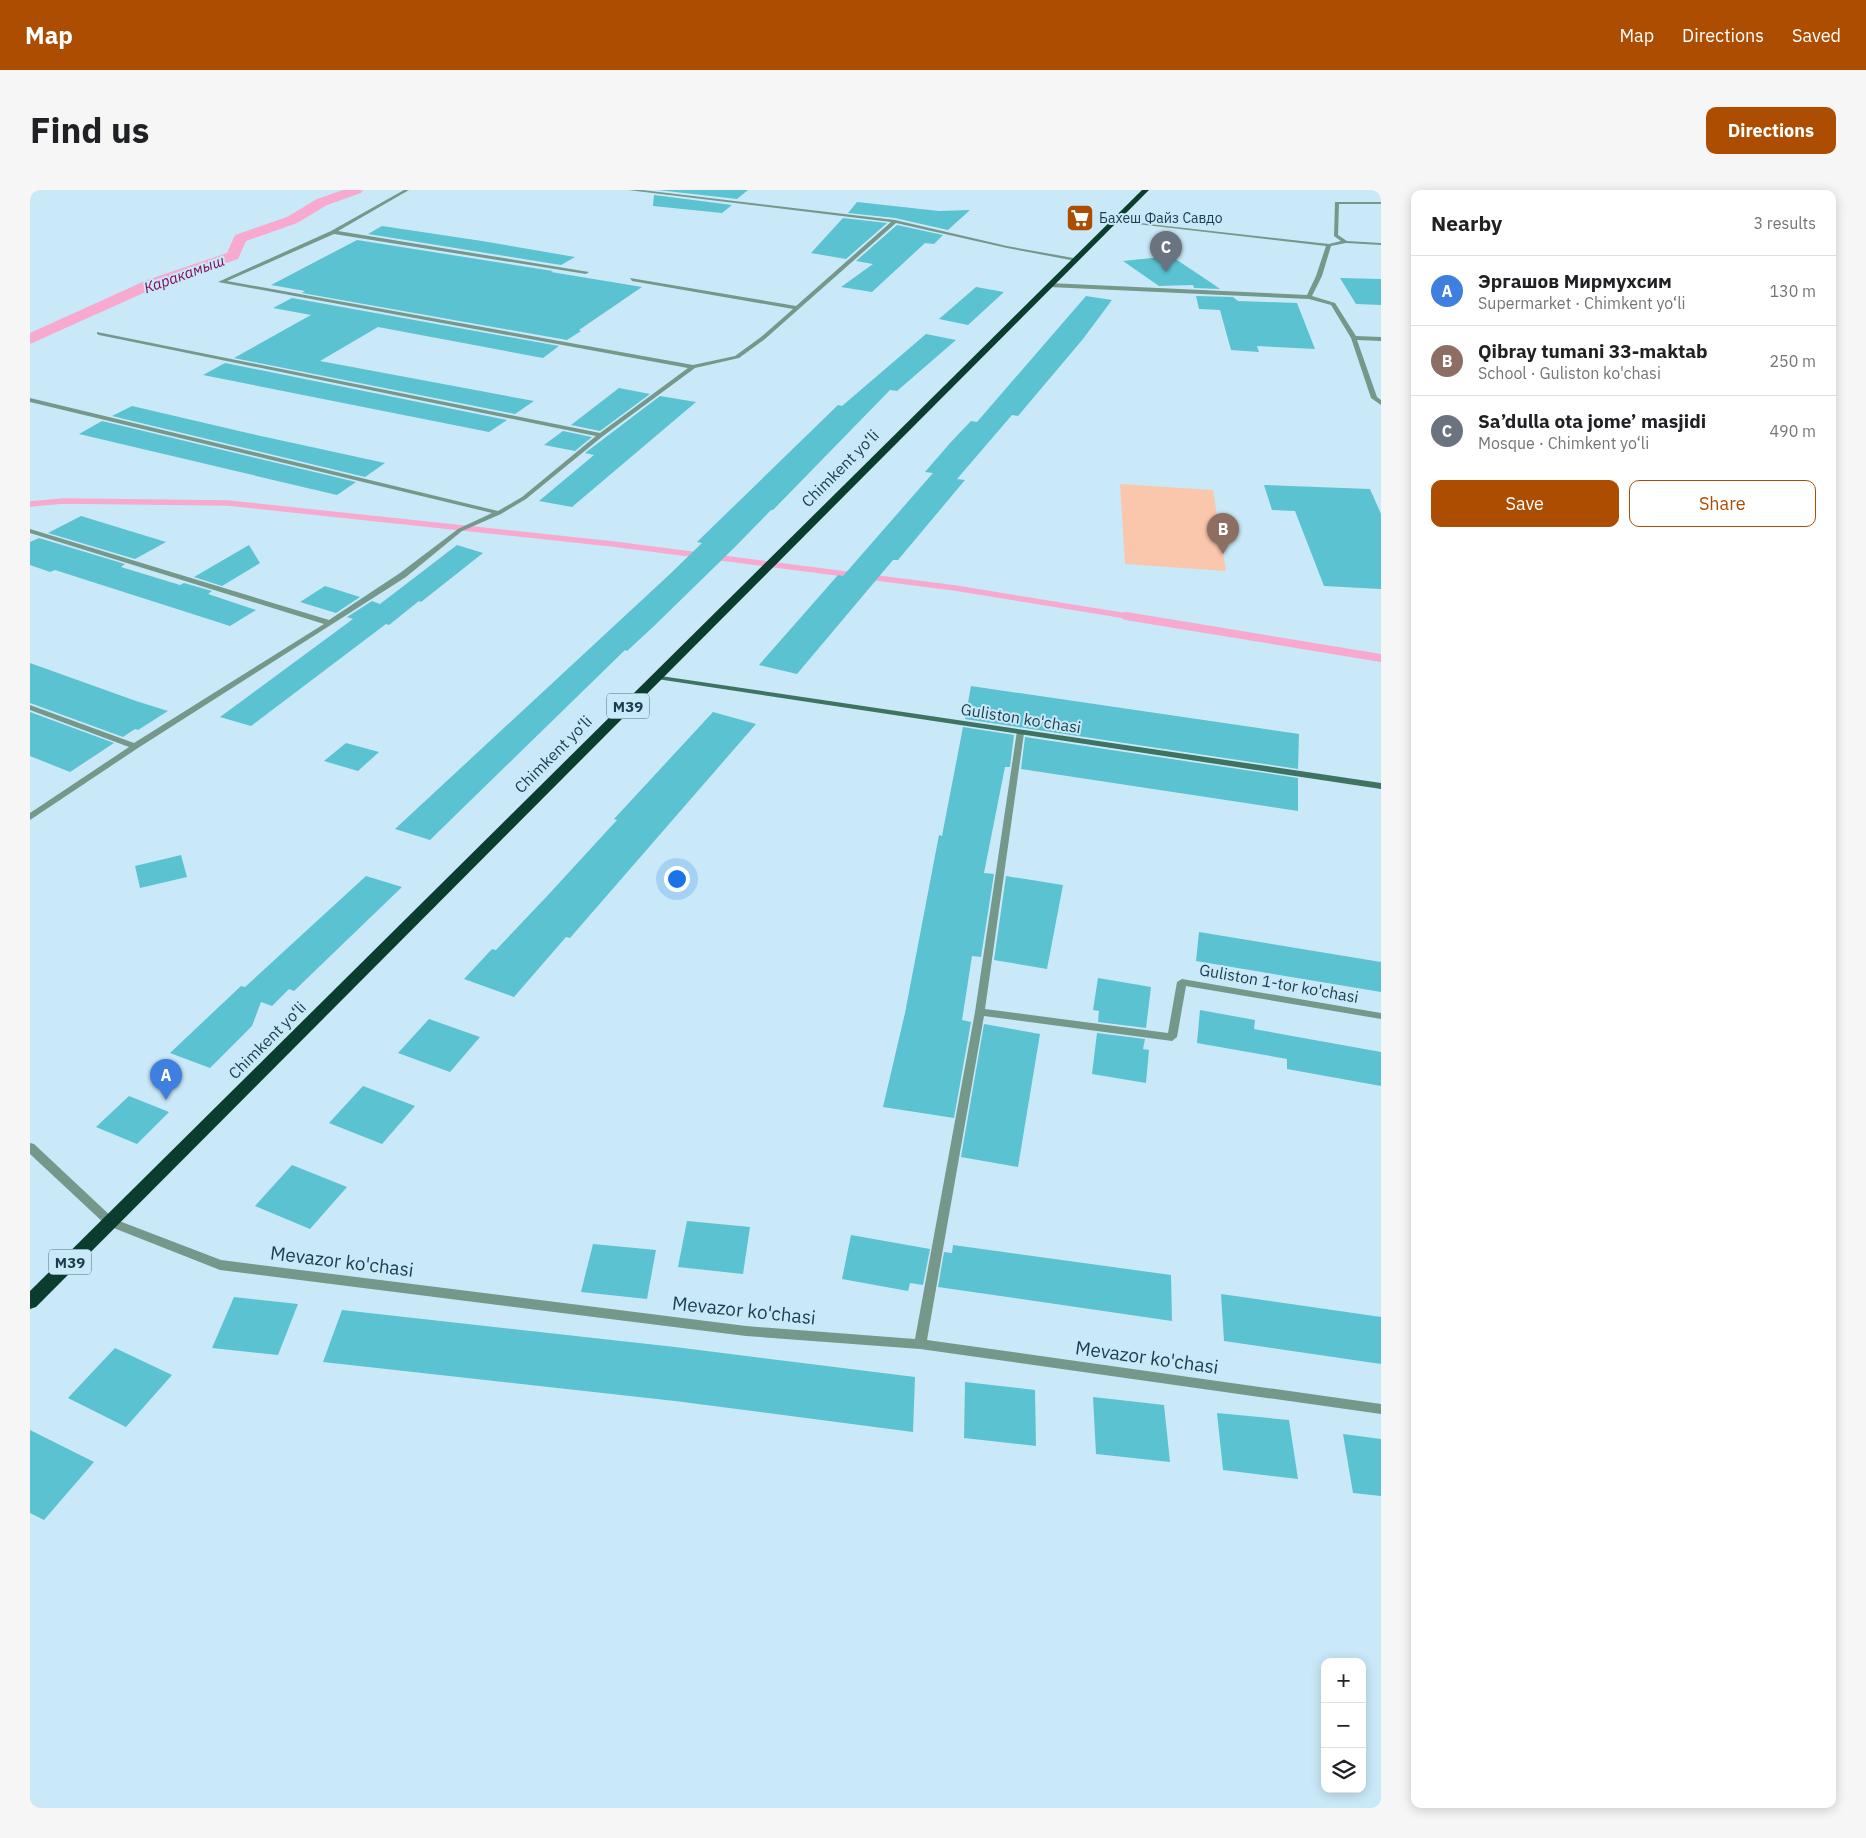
<!DOCTYPE html>
<meta charset="utf-8">
<style>
:root{--surface:#fff;--page:#f6f6f6;--text:#202124;--muted:#757577;--line:#e0e0e0;--accent:#ac4d01}
body{margin:0;font-family:"IBM Plex Sans",sans-serif;background:var(--page);color:var(--text)}
.controls{position:absolute;right:15px;bottom:15px;display:grid;overflow:hidden;border-radius:10px;box-shadow:0 2px 12px #0003}
.controls button{width:45px;height:45px;display:grid;place-items:center;padding:0;border:0;border-bottom:1px solid var(--line);background:var(--surface);color:var(--text);font:25px sans-serif}
.you{position:absolute;left:646px;top:688px;width:18px;height:18px;margin:-12px;border:4px solid #fff;border-radius:50%;background:#1a73e8;box-shadow:0 0 0 8px #1a73e833}
.badge{display:grid;place-items:center;width:32px;height:32px;border-radius:50%;background:var(--accent);color:#fff;font-size:16px;font-weight:700}
.pin{position:absolute;translate:-50% -41px;filter:drop-shadow(0 1px 2px #0008)}
.pin::after{content:'';position:absolute;top:26px;width:18px;height:15px;background:inherit;clip-path:polygon(0 0,100% 0,50% 100%)}
.list{margin:0;padding:0;list-style:none}
h2{display:flex;justify-content:space-between;align-items:center;height:65px;margin:0;padding:0 20px;font-size:21px}
h2 small{font-size:16px;font-weight:400;color:var(--muted)}
.list li{display:grid;grid-template-columns:32px 1fr auto;gap:15px;align-items:center;box-sizing:border-box;height:70px;padding:0 20px;border-top:1px solid var(--line)}
.list b{display:block;font-size:19px;white-space:nowrap}
.list p{margin:0;font-size:16px;white-space:nowrap;color:var(--muted)}
.list em{font-size:16px;font-style:normal;color:var(--muted)}
.actions{display:flex;gap:10px;padding:15px 20px}
.actions a{flex:1;padding:11px 0;border:1px solid var(--accent);border-radius:10px;text-align:center;font-size:18px;color:var(--accent)}
.actions .main{background:var(--accent);color:#fff}
.icon{flex:none;width:28px;height:28px;fill:none;stroke:currentColor;stroke-width:2;stroke-linecap:round;stroke-linejoin:round}
.map{position:relative;flex:none;width:1351px;height:1618px;overflow:hidden;border-radius:10px}
header{display:flex;align-items:center;gap:30px;box-sizing:border-box;height:70px;padding:0 25px;background:var(--accent);color:#fff}
header strong{font-size:24px}
nav{display:flex;gap:28px;margin-inline-start:auto;font-size:18px}
.intro{display:flex;align-items:center;justify-content:space-between;box-sizing:border-box;height:120px;padding:0 30px}
h1{margin:0;font-size:35px}
.button{padding:12px 22px;border-radius:10px;background:var(--accent);color:#fff;font-size:18px;font-weight:700}
main{display:flex;gap:30px;padding:0 30px}
aside{flex:1;background:var(--surface);border-radius:10px;box-shadow:0 2px 12px #0003}
.map>svg:first-child{display:block}
</style>
<header>
<strong>Map</strong>
<nav><a>Map</a><a>Directions</a><a>Saved</a></nav>
</header>
<div class="intro"><h1>Find us</h1><a class="button">Directions</a></div>
<main>
<div class="map">
<svg width="1351" height="1618" viewBox="0 0 1351 1618">
<rect width="100%" height="100%" fill="#c9e9f8"/>
<polygon fill="#fbc7ac" points="1090,294 1183,300 1196,381 1095,374"/>
<g fill="none" stroke-linecap="round" stroke-linejoin="round">
<polyline stroke="#f8a9d0" stroke-width="5.5" points="0,314 33,311 198,313 583,354 925,398 1103,427"/>
<polyline stroke="#f8a9d0" stroke-width="8" points="1096,426 1351,468"/>
<polygon fill="#f8a9d0" fill-rule="evenodd" points="313,0 333,0 331,3 297,15 267,33 216,51 208,69 129,96 0,154 0,143 117,90 197,63 205,45 257,27 287,9"/>
</g>
<g fill="#5bc2d1">
<polygon points="628,0 718,0 707,9"/>
<polygon points="624,5 702,15 692,23 623,16"/>
<polygon points="827,12 909,21 940,20 918,40 865,28 818,23"/>
<polygon points="813,28 857,33 816,69 781,63"/>
<polygon points="867,35 913,45 904,54 895,53 842,102 811,97 843,74 826,71"/>
<polygon points="352,36 452,51 545,67 531,75 338,44"/>
<polygon points="327,50 523,81 521,82 612,97 549,140 551,141 537,150 272,103 275,101 241,95"/>
<polygon points="1141,66 1183,94 1190,99 1164,98 1163,95 1129,96 1093,71"/>
<polygon points="1310,88 1351,89 1351,115 1326,114"/>
<polygon points="946,97 974,102 938,135 909,129"/>
<polygon points="1056,106 1082,110 1053,149 988,226 982,225 927,289 935,290 868,370 863,370 767,484 729,475 808,385 813,386 903,283 895,282 921,252 941,231 947,232"/>
<polygon points="1166,106 1203,107 1208,111 1267,113 1285,159 1227,156 1229,162 1201,160 1190,120 1169,119"/>
<polygon points="262,108 529,156 513,168 348,137 290,171 504,211 485,224 204,168 281,125 243,118"/>
<polygon points="896,144 926,150 867,201 860,200 743,320 741,320 705,357 623,437 597,461 595,460 400,650 365,639 640,384 672,353 667,352 808,215 812,216"/>
<polygon points="195,173 477,230 459,242 173,185"/>
<polygon points="589,198 620,204 570,241 541,235"/>
<polygon points="630,206 666,212 542,317 509,311 564,265 555,263"/>
<polygon points="102,216 222,244 355,273 335,287 82,226"/>
<polygon points="72,231 326,292 307,305 49,244"/>
<polygon points="533,241 562,247 545,261 514,255"/>
<polygon points="1234,295 1340,299 1351,324 1351,399 1294,396 1265,321 1242,320"/>
<polygon points="51,326 136,352 105,369 18,343"/>
<polygon points="9,348 95,374 91,377 150,395 154,393 182,401 178,404 226,420 200,436 25,380 20,382 0,375 0,352"/>
<polygon points="219,355 230,373 192,396 164,387"/>
<polygon points="427,355 453,363 391,412 389,411 359,435 356,434 221,536 190,527 323,429 317,427 342,411 350,414"/>
<polygon points="295,396 330,407 306,423 270,412"/>
<polygon points="0,473 106,511 138,521 108,540 105,539 93,547 0,513"/>
<polygon points="941,496 1269,544 1268,579 935,529"/>
<polygon points="0,522 84,553 40,582 0,566"/>
<polygon points="683,522 726,534 540,748 536,747 484,807 434,789 462,759 466,760 519,704 587,630 584,629"/>
<polygon points="933,537 984,545 980,577 975,577 954,683 964,684 951,767 942,766 932,830 941,832 924,928 853,917 875,823 909,645 912,646"/>
<polygon points="995,547 1268,588 1268,621 991,579"/>
<polygon points="316,553 349,562 328,581 294,571"/>
<polygon points="151,665 157,687 110,698 105,676"/>
<polygon points="336,686 372,697 264,801 259,799 242,816 231,812 222,836 180,878 140,863 211,796 215,797"/>
<polygon points="976,686 1033,695 1017,779 964,770"/>
<polygon points="1169,742 1351,772 1351,802 1166,771"/>
<polygon points="1068,788 1121,797 1116,838 1068,832 1069,821 1063,820"/>
<polygon points="1170,820 1225,830 1224,839 1351,862 1351,896 1257,879 1257,869 1167,853"/>
<polygon points="399,829 450,847 420,882 368,863"/>
<polygon points="954,834 1010,844 988,977 931,967"/>
<polygon points="1067,843 1115,849 1113,859 1119,860 1116,893 1062,884"/>
<polygon points="333,896 385,916 352,954 299,933"/>
<polygon points="99,906 139,922 107,954 66,937"/>
<polygon points="262,975 317,997 280,1039 225,1016"/>
<polygon points="657,1031 720,1037 713,1084 648,1077"/>
<polygon points="821,1045 900,1059 893,1095 880,1093 878,1101 812,1089"/>
<polygon points="563,1054 626,1060 617,1109 551,1102"/>
<polygon points="923,1055 1141,1085 1142,1131 908,1097 914,1062 922,1063"/>
<polygon points="1191,1104 1351,1127 1351,1174 1194,1151"/>
<polygon points="204,1107 268,1114 248,1165 182,1158"/>
<polygon points="312,1120 645,1157 885,1187 883,1242 645,1211 293,1172"/>
<polygon points="85,1158 142,1185 96,1237 38,1208"/>
<polygon points="935,1192 1005,1200 1006,1256 934,1248"/>
<polygon points="1063,1207 1134,1215 1140,1272 1066,1264"/>
<polygon points="1187,1223 1259,1230 1268,1289 1193,1280"/>
<polygon points="0,1240 64,1272 14,1330 0,1323"/>
<polygon points="1313,1244 1351,1249 1351,1306 1323,1303"/>
</g>
<g fill="none" stroke-linecap="round" stroke-linejoin="round">
<g fill="#75988a" fill-rule="evenodd">
<polygon points="374,0 379,0 308,41 559,82 556,84 304,44 197,91 663,175 705,166 731,147 763,119 602,91 600,88 766,116 861,32 598,0 612,0 865,30 977,56 1049,69 1046,71 977,58 866,33 735,149 709,168 665,178 573,246 496,309 471,324 432,341 376,387 108,558 0,630 0,623 99,557 0,520 0,515 104,553 294,434 0,343 0,339 299,430 370,383 428,339 462,323 0,212 0,208 468,321 492,307 566,246 69,145 67,144 67,142 570,243 658,178 188,92 301,41"/>
<polygon points="1305,12 1351,12 1351,14 1309,14 1308,45 1317,51 1351,53 1351,55 1316,53 1301,56 1292,86 1282,106 1305,113 1326,146 1351,147 1351,151 1327,150 1347,207 1351,210 1351,215 1341,208 1321,148 1301,115 1279,109 1019,97 1016,95 1019,93 1277,105 1286,86 1296,56 1081,31 1083,30 1299,54 1311,51 1304,46"/>
<polygon points="987,541 993,541 994,543 955,819 1138,843 1147,792 1152,789 1351,823 1351,829 1156,796 1147,847 1142,851 954,826 897,1150 1351,1214 1351,1224 890,1159 716,1146 190,1080 76,1035 0,964 0,953 4,954 84,1029 191,1070 716,1136 885,1149 945,822"/>
</g>
<polygon fill="#3d7360" fill-rule="evenodd" points="624,485 1351,593 1351,599 627,489 623,487"/>
<polygon fill="#0b3d2e" fill-rule="evenodd" points="1112,0 1119,0 6,1117 0,1119 0,1101"/>
</g>
<defs>
<g id="supermarket-square" transform="scale(1.4375)"><rect x="-9" y="-9" width="18" height="18" rx="4" fill="#ac4d01" stroke="#c9e9f8"/><path d="M-6-5.5h2.5l.6 2H6L4.5 2H-2.5L-4.4-4H-6ZM-1.5 3.2a1.3 1.3 0 1 0 .1 0ZM3 3.2a1.3 1.3 0 1 0 .1 0Z" fill="#fff"/></g>
</defs>
<g fill-rule="evenodd">
<use href="#supermarket-square" x="1050" y="28"/>
</g>
<g text-anchor="middle" dominant-baseline="central" stroke-width="4" stroke-linejoin="round" paint-order="stroke">
<g font-size="14" fill="#1a3e4d" stroke="#c9e9f8" text-anchor="start">
<text x="1069" y="28">Бахеш Файз Савдо</text>
</g>
<g font-size="15" font-style="italic" fill="#800a56" stroke="#c9e9f8">
<text transform="translate(154 84) rotate(-20)">Каракамыш</text>
</g>
<g fill="#c9e9f8" stroke="#4e7180" stroke-width="1">
<rect x="577" y="503.5" width="42" height="25" rx="4"/>
<rect x="19" y="1059.5" width="42" height="25" rx="4"/>
</g>
<g font-size="15" font-weight="bold" fill="#1a3e4d">
<text x="598" y="516">M39</text>
<text x="40" y="1072">M39</text>
</g>
<g font-size="16" fill="#1a3e4d" stroke="#c9e9f8">
<text transform="translate(810 278) rotate(-45)">Chimkent yo‘li</text>
<text transform="translate(991 528) rotate(9)">Guliston ko'chasi</text>
<text transform="translate(523 564) rotate(-45)">Chimkent yo‘li</text>
<text transform="translate(1249 793) rotate(10)">Guliston 1-tor ko'chasi</text>
<text transform="translate(237 850) rotate(-45)">Chimkent yo‘li</text>
</g>
<g font-size="19" fill="#1a3e4d" stroke="#c9e9f8">
<text transform="translate(312 1071) rotate(7)">Mevazor ko'chasi</text>
<text transform="translate(714 1120) rotate(6)">Mevazor ko'chasi</text>
<text transform="translate(1117 1167) rotate(8)">Mevazor ko'chasi</text>
</g>
</g>
</svg>
<div class="controls">
<button>+</button>
<button>−</button>
<button><svg class="icon" aria-label="layers" viewBox="0 0 24 24"><path d="M12 4l9 5-9 5-9-5zM3 14l9 5 9-5"/></svg></button>
</div>
<div class="you"></div>
<div class="pin badge" style="left:136px;top:910px;background:#3f7fe0">A</div>
<div class="pin badge" style="left:1193px;top:364px;background:#8d6e63">B</div>
<div class="pin badge" style="left:1136px;top:82px;background:#6b7280">C</div>
</div>
<aside>
<h2>Nearby<small>3 results</small></h2>
<ul class="list">
<li><span class="badge" style="background:#3f7fe0">A</span><div><b>Эргашов Мирмухсим</b><p>Supermarket · Chimkent yo‘li</p></div><em>130 m</em></li>
<li><span class="badge" style="background:#8d6e63">B</span><div><b>Qibray tumani 33-maktab</b><p>School · Guliston ko'chasi</p></div><em>250 m</em></li>
<li><span class="badge" style="background:#6b7280">C</span><div><b>Sa’dulla ota jome’ masjidi</b><p>Mosque · Chimkent yo‘li</p></div><em>490 m</em></li>
</ul>
<div class="actions"><a class="main">Save</a><a>Share</a></div>
</aside>
</main>
